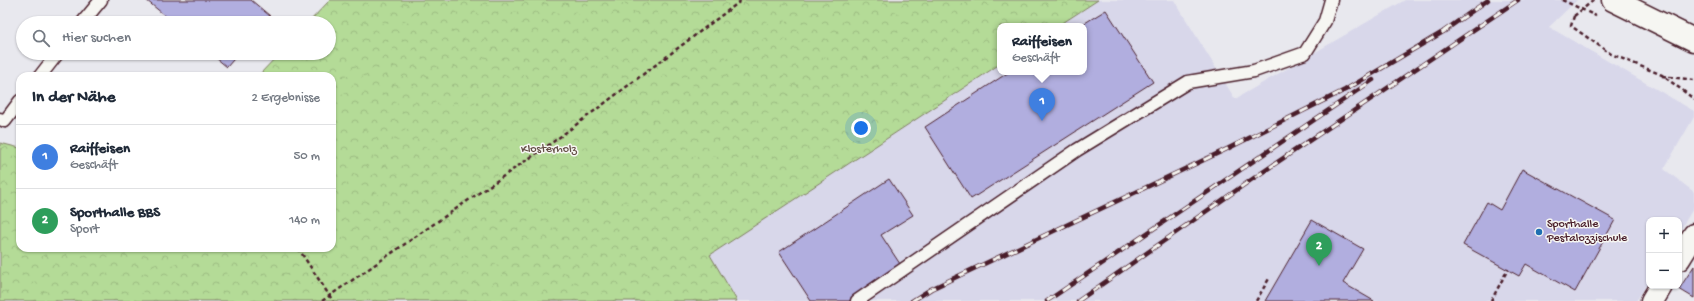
<!DOCTYPE html>
<html lang="de">
<meta charset="utf-8">
<style>
:root{--surface:#fff;--page:#f6f6f7;--text:#1f2937;--muted:#747a83;--line:#e0e1e3;--accent:#0b8043}
body{margin:0;font-family:"Gochi Hand",sans-serif;background:var(--page);color:var(--text)}
.controls{position:absolute;right:12px;bottom:12px;display:grid;overflow:hidden;border-radius:8px;box-shadow:0 1px 3px #0004}
.controls button{width:36px;height:36px;display:grid;place-items:center;padding:0;border:0;border-bottom:1px solid var(--line);background:var(--surface);color:var(--text);font:20px sans-serif}
.you{position:absolute;left:861px;top:128px;width:14px;height:14px;margin:-10px;border:3px solid #fff;border-radius:50%;background:#1a73e8;box-shadow:0 0 0 6px #1a73e833}
.badge{display:grid;place-items:center;width:26px;height:26px;border-radius:50%;background:var(--accent);color:#fff;font-size:13px;font-weight:700}
.pin{position:absolute;translate:-50% -33px;filter:drop-shadow(0 1px 2px #0008)}
.pin::after{content:'';position:absolute;top:21px;width:14px;height:12px;background:inherit;clip-path:polygon(0 0,100% 0,50% 100%)}
.popup{position:absolute;left:997px;top:23px;width:90px;height:52px;box-sizing:border-box;display:grid;place-content:center;border-radius:8px;background:var(--surface);filter:drop-shadow(0 1px 3px #0005);font-size:13px;white-space:nowrap;color:var(--muted)}
.popup b{font-size:15px;color:var(--text)}
.popup::after{content:'';position:absolute;left:50%;top:100%;margin-left:-8px;border:8px solid transparent;border-top-color:var(--surface)}
.list{margin:0;padding:0;list-style:none}
h2{display:flex;justify-content:space-between;align-items:center;height:52px;margin:0;padding:0 16px;font-size:17px}
h2 small{font-size:13px;font-weight:400;color:var(--muted)}
.list li{display:grid;grid-template-columns:26px 1fr auto;gap:12px;align-items:center;box-sizing:border-box;height:64px;padding:0 16px;border-top:1px solid var(--line)}
.list b{display:block;font-size:15px;white-space:nowrap}
.list p{margin:0;font-size:13px;white-space:nowrap;color:var(--muted)}
.list em{font-size:13px;font-style:normal;color:var(--muted)}
.icon{flex:none;width:22px;height:22px;fill:none;stroke:currentColor;stroke-width:2;stroke-linecap:round;stroke-linejoin:round}
.map{position:relative;flex:none;width:1694px;height:301px;overflow:hidden}
.search{position:absolute;background:var(--surface);box-shadow:0 1px 3px #0004;left:16px;top:16px;width:320px;height:44px;display:flex;align-items:center;gap:10px;box-sizing:border-box;padding:0 14px;border-radius:22px;color:var(--muted);font-size:15px}
.panel{position:absolute;background:var(--surface);box-shadow:0 1px 3px #0004;left:16px;top:72px;width:320px;height:180px;border-radius:12px}
.map>svg:first-child{display:block}
</style>
<div class="map">
<svg width="1694" height="301" viewBox="0 0 1694 301">
<defs>
<pattern id="forest-crowns" width="20" height="18" patternUnits="userSpaceOnUse"><rect width="20" height="18" fill="#b4db97"/><path d="M2 6a3 3 0 1 1 6 0M12 15a3 3 0 1 1 6 0" fill="none" stroke="#9cbc82"/></pattern>
</defs>
<rect width="100%" height="100%" fill="#e8e8ee"/>
<filter id="ink" filterUnits="userSpaceOnUse"><feTurbulence type="fractalNoise" baseFrequency=".025" numOctaves="2"/><feDisplacementMap in="SourceGraphic" scale="8" xChannelSelector="R" yChannelSelector="G"/><feConvolveMatrix kernelMatrix="1 2 1 2 8 2 1 2 1" color-interpolation-filters="sRGB"/></filter>
<g filter="url(#ink)">
<polygon fill="#d8d7ea" points="1098,0 1174,0 1235,99 1405,0 1577,0 1549,27 1694,111 1694,117 1664,169 1694,192 1694,207 1679,232 1679,220 1649,220 1649,281 1636,301 737,301 709,255 1000,64 1000,72 1084,72 1084,26 1058,26"/>
<polygon fill="url(#forest-crowns)" stroke="#7f7d61" points="330,0 1098,0 1058,26 1000,26 1000,64 710,255 737,301 0,301 0,143 20,148 20,248 332,248 332,76 258,76 280,53 329,53 329,23 308,23"/>
<g fill="#b1aedf" stroke="#4a1f2b">
<polygon points="146,0 251,0 270,16 264,23 174,23"/>
<polygon points="1106,10 1153,82 971,199 925,127 1009,72 1084,72 1084,26 1080,26"/>
<polygon points="210,53 239,53 227,67"/>
<polygon points="1522,169 1615,220 1575,292 1526,264 1519,276 1463,245 1487,202 1500,210"/>
<polygon points="889,179 913,215 881,235 902,267 850,301 811,301 779,252"/>
<polygon points="1312,220 1363,249 1343,283 1374,301 1265,301"/>
<polygon points="1694,266 1694,298 1679,289"/>
</g>
<g fill="none" stroke-linecap="round" stroke-linejoin="round">
<g stroke="#4a1f2b" stroke-width="15">
<g id="service">
<polyline points="82,23 101,0"/>
<polyline points="40,76 58,53"/>
<polyline points="0,119 5,121 20,101"/>
<polyline points="857,301 1077,150 1188,82 1254,71 1305,53 1325,21 1331,0"/>
</g>
</g>
<g stroke="#4a1f2b" stroke-width="25">
<g id="minor">
<polyline points="1679,259 1694,235"/>
<polyline points="1652,301 1661,286"/>
</g>
</g>
<g stroke="#4a1f2b" stroke-width="25">
<polyline id="tertiary" points="1613,0 1694,40"/>
</g>
<g stroke="#4a1f2b" stroke-width="2.5" stroke-dasharray="4 3" stroke-linecap="butt">
<polyline points="1562,0 1596,16"/>
<polyline points="1574,16 1571,26 1611,54 1662,75 1694,99"/>
<polyline points="1662,76 1694,80"/>
<polyline points="298,248 333,301"/>
<polyline points="322,301 553,142 742,0"/>
<polyline points="1256,301 1270,277"/>
<polyline points="1491,301 1508,269"/>
</g>
<use href="#service" stroke="#f6f6f2" stroke-width="12"/>
<use href="#minor" stroke="#f6f6f2" stroke-width="22"/>
<use href="#tertiary" stroke="#f6f6f2" stroke-width="22"/>
<g stroke="#4a1f2b" stroke-width="4.5">
<g id="rail">
<polyline points="1444,31 1488,0"/>
<polyline points="912,301 931,289 1227,149 1345,90 1448,29"/>
<polyline points="1047,301 1373,80"/>
<polyline points="1078,301 1251,180 1518,0"/>
</g>
</g>
<use href="#rail" stroke="#f6f6f2" stroke-width="3" stroke-dasharray="9" stroke-linecap="butt"/>
<polyline stroke="#4a1f2b" stroke-width="2.5" stroke-dasharray="4 3" stroke-linecap="butt" points="1574,16 1594,0"/>
</g>
</g>
<circle fill="#1f6fb2" stroke="#f6f6f2" stroke-width="1.5" cx="1539" cy="232" r="4"/>
<g text-anchor="middle" dominant-baseline="central" stroke-width="3" stroke-linejoin="round" paint-order="stroke">
<g font-size="12" fill="#644e46" stroke="#f6f6f2">
<text x="549" y="150">Klosterholz</text>
</g>
<g font-size="12" fill="#4a1f2b" stroke="#f6f6f2" text-anchor="start">
<text x="1547" y="225">Sporthalle<tspan x="1547" dy="14">Pestalozzischule</tspan></text>
</g>
</g>
</svg>
<div class="controls">
<button>+</button>
<button>−</button>
</div>
<div class="you"></div>
<div class="pin badge" style="left:1042px;top:121px;background:#3f7fe0">1</div>
<div class="popup"><b>Raiffeisen</b>Geschäft</div>
<div class="pin badge" style="left:1319px;top:266px;background:#2e9e5b">2</div>
<div class="search"><svg class="icon" aria-label="search" viewBox="0 0 24 24"><circle cx="10" cy="10" r="6"/><path d="M15 15l6 6"/></svg>Hier suchen</div>
<section class="panel">
<h2>In der Nähe<small>2 Ergebnisse</small></h2>
<ul class="list">
<li><span class="badge" style="background:#3f7fe0">1</span><div><b>Raiffeisen</b><p>Geschäft</p></div><em>50 m</em></li>
<li><span class="badge" style="background:#2e9e5b">2</span><div><b>Sporthalle BBS</b><p>Sport</p></div><em>140 m</em></li>
</ul>
</section>
</div>
